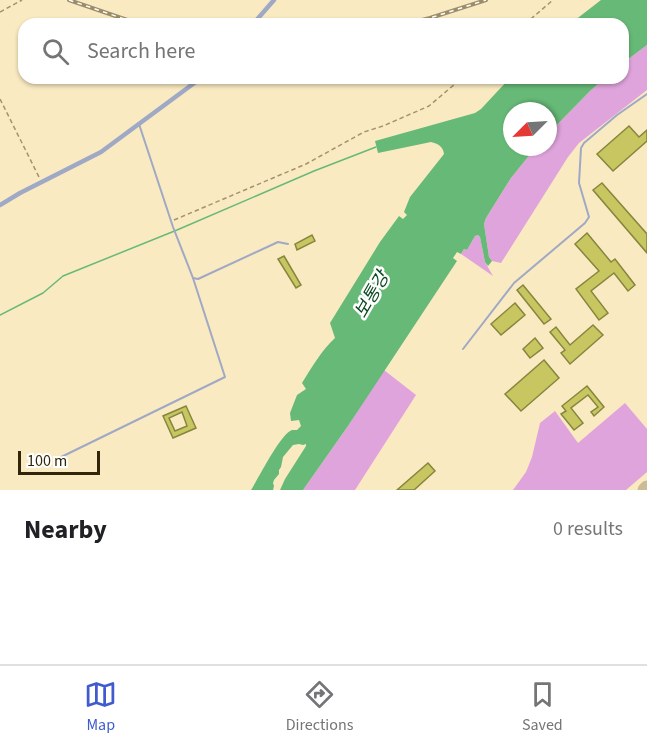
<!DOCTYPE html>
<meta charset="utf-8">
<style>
:root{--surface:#fff;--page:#f6f6f6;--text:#202124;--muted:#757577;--line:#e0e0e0;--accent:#3f5bcd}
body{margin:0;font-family:"Source Sans 3","Noto Sans KR",sans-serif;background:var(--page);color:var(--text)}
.compass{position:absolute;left:503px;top:102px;width:54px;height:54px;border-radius:50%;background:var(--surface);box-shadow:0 2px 4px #0004;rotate:246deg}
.scale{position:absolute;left:18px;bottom:15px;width:82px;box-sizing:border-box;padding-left:6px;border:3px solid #312609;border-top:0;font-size:16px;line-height:21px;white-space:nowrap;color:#312609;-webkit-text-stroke:4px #fff;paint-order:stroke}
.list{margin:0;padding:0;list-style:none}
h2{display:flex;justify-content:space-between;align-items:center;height:78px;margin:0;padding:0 24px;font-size:26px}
h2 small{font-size:20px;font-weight:400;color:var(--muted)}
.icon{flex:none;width:33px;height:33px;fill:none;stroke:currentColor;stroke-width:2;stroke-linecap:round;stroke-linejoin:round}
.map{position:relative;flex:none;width:647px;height:490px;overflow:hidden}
.search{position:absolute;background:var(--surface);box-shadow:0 2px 4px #0004;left:18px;right:18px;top:18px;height:66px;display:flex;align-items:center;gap:15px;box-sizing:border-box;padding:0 21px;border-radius:18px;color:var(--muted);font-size:22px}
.sheet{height:174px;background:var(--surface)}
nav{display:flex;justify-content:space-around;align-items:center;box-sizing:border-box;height:84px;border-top:2px solid var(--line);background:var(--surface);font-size:16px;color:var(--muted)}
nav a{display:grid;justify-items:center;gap:3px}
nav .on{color:var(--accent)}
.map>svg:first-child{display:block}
</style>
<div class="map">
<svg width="647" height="490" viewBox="0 0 647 490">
<rect width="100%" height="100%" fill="#faeac1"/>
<g fill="#e0a4dc">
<polygon points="647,45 647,90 579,143 568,157 501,263 492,261 489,257 484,224 486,218 511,178 536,147 548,147 548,134 590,91 605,78 623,78 623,63"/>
<polygon points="478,235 480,237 485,262 493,276 461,254 464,249 467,250 475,236"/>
<polygon points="384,370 416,395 355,490 303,490 348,426"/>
<polygon points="625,403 647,429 647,472 626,490 513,490 526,472 532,457 540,423 555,411 578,443"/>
</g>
<g fill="#67b977">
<polygon points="601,0 647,0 647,45 623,63 623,24 570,24"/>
<path d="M508 78H605L590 91 548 134V111H512V147H536L511 178 486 218 484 224 489 257 492 261 488 266 485 262 480 237 478 235 475 236 467 250 464 249 461 254 457 252 453 258 457 261 348 426 303 490H280L285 479 306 446V444L303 445 299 444 293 445 283 457 281 467 279 470V474L274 480 273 483 274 486 273 490H251C258 479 281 433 292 430 293 430 295 430 297 430L301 426 299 420 291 421 290 413 297 395 306 389 302 383C312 367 321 351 335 338L330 323 380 242 399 216 403 219 407 215 404 212 410 197 444 154C443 146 438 144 431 142L378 153 375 141 475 113 481 109 508 80Z"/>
</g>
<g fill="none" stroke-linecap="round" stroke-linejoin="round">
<polyline stroke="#67b977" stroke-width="1.5" points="0,315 43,293 63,276 177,230 314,171 376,147"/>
<polyline stroke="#cabc96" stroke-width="15" points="645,490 647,488"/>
</g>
<g fill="#c7c660" stroke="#86863f" stroke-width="1.5" fill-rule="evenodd">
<polygon points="629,126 639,137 647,130 647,141 613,171 597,154"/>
<polygon points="602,183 647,234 647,253 593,190"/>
<polygon points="587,233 611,262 615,259 635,285 628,291 614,273 591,291 608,313 599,320 576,289 599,271 575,244"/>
<polygon points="312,235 315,241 297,250 295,244"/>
<polygon points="284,256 301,285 296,288 278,259"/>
<polygon points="523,285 551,319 544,324 517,290"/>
<polygon points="515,303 525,315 501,335 491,324"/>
<polygon points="593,325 603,335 570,364 561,353 565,350 550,332 556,327 570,345"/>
<polygon points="535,338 543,348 530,358 523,349"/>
<polygon points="544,360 559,378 521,411 505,394"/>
<polygon points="587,386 604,407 594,416 591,412 598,407 588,395 571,408 583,423 574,430 561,414 566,411 562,406"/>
<path d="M186 406 196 428 173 438 163 416ZM182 412 187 426 175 431 169 418Z"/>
<polygon points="428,463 435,471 414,490 397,490"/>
</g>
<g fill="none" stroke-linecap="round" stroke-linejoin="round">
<g stroke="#a29470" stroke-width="1.5" stroke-dasharray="4.5 3" stroke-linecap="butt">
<polyline points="0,12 22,0"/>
<polyline points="525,24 553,0"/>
<polyline points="0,99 40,179"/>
<polyline points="174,220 306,164 364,132 383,126 429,106 462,78"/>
</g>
<g stroke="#9fa9c5" stroke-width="2">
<polyline points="139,124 173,227 193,278 198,279 278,242 288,244"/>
<polyline points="463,349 514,283 585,223 589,217 579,183 581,148 584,143 617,115 647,94"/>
<polyline points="55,460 225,377 193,278"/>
</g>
<g stroke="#9fa9c5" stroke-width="4.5">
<polyline points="253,24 274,0"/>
<polyline points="0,205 20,193 101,152 201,78"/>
</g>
<g stroke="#9b8d6a" stroke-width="4">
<g id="rail">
<polyline points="69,0 133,22 145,24"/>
<polyline points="406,24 430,18 486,0"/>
</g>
</g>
<use href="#rail" stroke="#fff" stroke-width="1.5" stroke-dasharray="4.5" stroke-linecap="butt"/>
</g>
<g text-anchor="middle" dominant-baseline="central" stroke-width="5" stroke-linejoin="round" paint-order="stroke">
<g font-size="18" font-style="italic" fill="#0a491e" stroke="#fff">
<text transform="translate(372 295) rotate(-60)">보통강</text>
</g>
</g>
</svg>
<svg class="compass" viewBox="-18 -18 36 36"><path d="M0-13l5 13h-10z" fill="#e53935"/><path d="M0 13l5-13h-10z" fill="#757577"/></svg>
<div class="scale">100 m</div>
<div class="search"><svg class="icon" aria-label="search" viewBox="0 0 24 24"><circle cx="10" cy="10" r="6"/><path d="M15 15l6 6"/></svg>Search here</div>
</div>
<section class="sheet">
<h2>Nearby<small>0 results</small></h2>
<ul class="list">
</ul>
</section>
<nav>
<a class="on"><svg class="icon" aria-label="map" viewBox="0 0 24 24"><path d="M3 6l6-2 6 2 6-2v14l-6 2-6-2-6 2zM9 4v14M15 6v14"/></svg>Map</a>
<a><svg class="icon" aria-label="directions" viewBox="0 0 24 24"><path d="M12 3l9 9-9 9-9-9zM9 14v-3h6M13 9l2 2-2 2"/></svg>Directions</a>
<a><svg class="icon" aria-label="saved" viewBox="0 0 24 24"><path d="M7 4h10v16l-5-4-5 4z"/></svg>Saved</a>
</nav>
